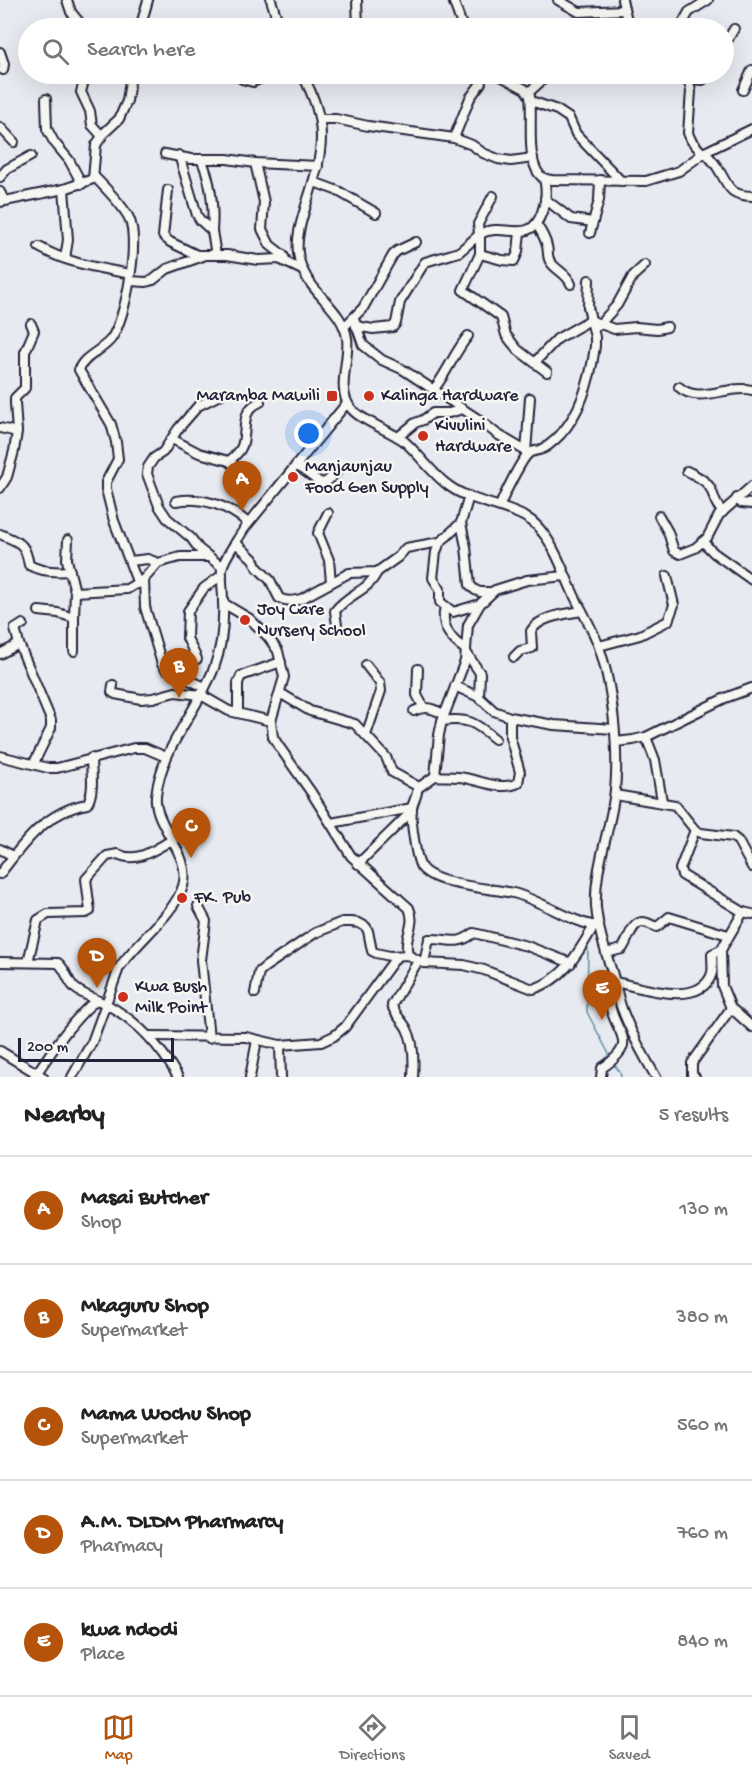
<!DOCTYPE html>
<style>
:root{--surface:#fff;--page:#f2f2f2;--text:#222;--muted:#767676;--line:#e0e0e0;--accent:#b45309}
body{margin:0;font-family:"Gochi Hand",sans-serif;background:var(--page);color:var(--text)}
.scale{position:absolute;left:18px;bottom:15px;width:156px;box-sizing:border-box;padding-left:6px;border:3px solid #22223b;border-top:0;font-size:16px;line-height:21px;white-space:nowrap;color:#22223b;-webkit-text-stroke:4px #f6f6f2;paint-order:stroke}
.you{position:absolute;left:309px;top:434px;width:21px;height:21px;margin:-15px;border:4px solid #fff;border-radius:50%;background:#1a73e8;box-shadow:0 0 0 9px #1a73e833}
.badge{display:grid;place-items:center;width:39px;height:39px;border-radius:50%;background:var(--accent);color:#fff;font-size:20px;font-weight:700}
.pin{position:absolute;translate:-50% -50px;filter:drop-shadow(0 2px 3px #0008)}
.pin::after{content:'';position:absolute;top:32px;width:21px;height:18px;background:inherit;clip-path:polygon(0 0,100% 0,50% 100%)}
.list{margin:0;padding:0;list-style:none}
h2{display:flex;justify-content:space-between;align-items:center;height:78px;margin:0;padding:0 24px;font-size:26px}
h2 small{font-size:20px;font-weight:400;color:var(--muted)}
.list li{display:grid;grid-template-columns:39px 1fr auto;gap:18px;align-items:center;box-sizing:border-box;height:108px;padding:0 24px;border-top:2px solid var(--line)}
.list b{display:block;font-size:22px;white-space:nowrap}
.list p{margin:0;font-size:20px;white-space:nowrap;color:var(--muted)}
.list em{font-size:20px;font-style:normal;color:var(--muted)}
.icon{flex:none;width:33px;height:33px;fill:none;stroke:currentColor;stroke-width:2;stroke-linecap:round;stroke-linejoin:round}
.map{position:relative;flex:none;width:752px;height:1077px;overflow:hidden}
.search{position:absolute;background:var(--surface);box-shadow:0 6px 24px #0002;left:18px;right:18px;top:18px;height:66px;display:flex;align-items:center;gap:15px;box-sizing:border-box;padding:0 21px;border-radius:33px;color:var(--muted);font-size:22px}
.sheet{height:618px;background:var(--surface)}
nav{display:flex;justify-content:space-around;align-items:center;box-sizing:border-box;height:84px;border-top:2px solid var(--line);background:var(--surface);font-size:16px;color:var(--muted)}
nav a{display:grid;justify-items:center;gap:3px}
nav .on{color:var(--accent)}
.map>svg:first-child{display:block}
</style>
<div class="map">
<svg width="752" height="1077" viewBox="0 0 752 1077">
<rect width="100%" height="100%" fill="#e7eaf0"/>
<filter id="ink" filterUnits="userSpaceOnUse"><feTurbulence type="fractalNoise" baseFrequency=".0167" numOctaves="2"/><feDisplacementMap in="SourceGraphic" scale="12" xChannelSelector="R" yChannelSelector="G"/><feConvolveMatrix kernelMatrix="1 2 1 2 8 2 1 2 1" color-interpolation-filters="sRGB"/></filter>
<g filter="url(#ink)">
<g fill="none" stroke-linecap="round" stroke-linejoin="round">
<g stroke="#5f8ea2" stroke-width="1.5">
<polyline points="588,948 587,1012 611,1058"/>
<polyline points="613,1063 620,1072 621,1077"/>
</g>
<g stroke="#22223b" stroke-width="12">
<g id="minor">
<polyline points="67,0 71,12 84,28"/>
<polyline points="271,0 280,28"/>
<polyline points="357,0 358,28"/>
<polyline points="453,0 463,28"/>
<polyline points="558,0 579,12 624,10"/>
<polyline points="622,0 629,28"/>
<polyline points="140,28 148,0"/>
<polyline points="680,28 689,12 708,0"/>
<polyline points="724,46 734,29"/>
<polyline points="0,52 4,64 3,70"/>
<polyline points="86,74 81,92 90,111 92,125 102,136"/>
<path d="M302 74C329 123 324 150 307 202 302 219 296 236 298 253 303 292 342 305 347 338 350 359 336 388 350 407 359 420 389 430 404 441 420 455 432 474 449 486 471 502 501 504 525 517 534 521 540 529 546 537 558 554 565 576 574 595 582 612 593 629 599 647 613 687 620 756 614 798 609 834 594 870 596 907 598 930 606 953 613 975 616 986 618 998 622 1009 631 1033 643 1055 656 1077"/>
<path d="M497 74 525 89 530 96C533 117 526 157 539 174 542 179 547 179 552 180L646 181 679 171 705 152 752 129"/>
<polyline points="687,74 691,91 688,133 691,140 703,154"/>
<polyline points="242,79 253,82 270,74"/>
<polyline points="689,79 703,80 708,74"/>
<polyline points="743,90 752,70"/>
<polyline points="528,93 549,74"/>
<polyline points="46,99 47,129 54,142 69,160 82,184"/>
<polyline points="531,101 557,110 569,118 576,134 621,181"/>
<polyline points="321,119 336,119 368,126 454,138 472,145 483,153 498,159 511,161 533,158"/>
<polyline points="0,127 14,142"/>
<polyline points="454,138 470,98 481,83 479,74"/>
<path d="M705 152C709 157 714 162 717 167 729 185 727 195 752 196"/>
<polyline points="165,154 191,159 227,159 255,163 318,166"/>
<polyline points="179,155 197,215 200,220 212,231 216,255"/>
<path d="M201 159C211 179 214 209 212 231"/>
<polyline points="255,163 264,202 262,229 270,245 283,255 286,261"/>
<path d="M94 176C104 187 123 205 129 218 140 241 126 319 111 339 103 350 82 357 79 370L111 424 116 442 118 459 106 482V489L114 521 138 584"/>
<polyline points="0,177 7,169 31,156"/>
<path d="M544 179C547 190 546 201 542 212 530 247 505 221 480 234V254L463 290 501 317 506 335 513 344 518 350 547 372"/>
<polyline points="314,182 338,191 376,213"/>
<polyline points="64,189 68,240 65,258"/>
<polyline points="168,190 163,236 170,242 197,255 227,255 258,260 279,259 302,270"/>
<polyline points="0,192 4,200"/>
<polyline points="545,199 571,219 593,222"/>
<polyline points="0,202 64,189 93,179 96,145 104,133 119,119 127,101 131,74"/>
<path d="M536 224C541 231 545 238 547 246 549 253 546 258 552 264 559 272 567 274 571 284"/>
<polyline points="590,233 599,200 600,180"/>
<polyline points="479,235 478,224 493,196"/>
<path d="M39 247C66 263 99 268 130 274"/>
<polyline points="480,254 502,260 514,261 518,252 520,232"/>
<polyline points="130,281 146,282 153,280 167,269 203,256"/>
<polyline points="354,319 363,345 382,360 402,369 478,419 497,434 529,453"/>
<polyline points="599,325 617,305 633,276 645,265"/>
<polyline points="356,326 373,329 393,327 396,323 400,302 425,262 459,252 480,234"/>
<polyline points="344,327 363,308 393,255 397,251 416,242"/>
<polyline points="535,362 557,339 590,320 614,329 636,327 657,329 667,327"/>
<path d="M679 387C699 405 728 384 752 390"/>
<path d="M434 389C447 373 454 353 468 336"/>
<polyline points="220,395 198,406 178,429 163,452 154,458 148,467 147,474 159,506 167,518 191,538 199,549 222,567"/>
<polyline points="0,428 17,432"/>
<polyline points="398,437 415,423 423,420 433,413 449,413 463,409"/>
<polyline points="172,439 199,453 229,461 245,474"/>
<polyline points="526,452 530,398"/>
<path d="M229 461C234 457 240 452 242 446 248 429 239 411 260 402"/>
<polyline points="296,465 321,483 326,482 336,473"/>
<path d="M687 471C695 475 704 479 709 486 716 496 712 502 723 512"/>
<polyline points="0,488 7,477 14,451 17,432 15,403 15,398 25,388 25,352 34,331 31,324"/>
<polyline points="737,498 741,503 752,504"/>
<path d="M176 501C202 496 229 506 248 523"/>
<path d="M500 506C503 497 522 458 529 453 532 451 538 451 542 449 548 447 555 440 560 435 582 411 591 377 595 346V337L588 307 589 280"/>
<polyline points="328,513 318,533 329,560 331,582"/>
<polyline points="659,516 668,532 674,551 680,554 695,548 707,538 719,515 752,486"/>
<polyline points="461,523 466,547 470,585 475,590 480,592 492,592"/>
<path d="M0 534C20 543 25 542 29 565 41 572 56 572 70 571"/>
<polyline points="440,542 436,552 433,578 440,589 440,602 453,612 480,604"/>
<polyline points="703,542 714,553 752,580"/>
<path d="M237 544 253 559 257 567 270 580 279 598C287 602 293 601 301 599L349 573 377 572 398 557 406 548 440 542 446 537 461 523 469 496"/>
<polyline points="130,561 148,559 158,563"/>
<polyline points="144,579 145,607 162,664 166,669 173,669 182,677 205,687"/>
<polyline points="75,592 127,589 144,579 158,563 180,557 209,557"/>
<path d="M223 603 250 619 268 637 278 651 284 677 271 721 273 737 278 745 311 792 351 856 409 908C417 926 403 934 408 955"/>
<path d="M445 606C440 626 450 639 466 650"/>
<polyline points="39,611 58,613 74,618 75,592 67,560 68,540"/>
<polyline points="23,624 15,629 19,644 51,720 51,728 34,763"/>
<path d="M337 625 335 611C350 592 368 592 377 572"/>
<polyline points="599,646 640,635 668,621 674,605 667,576"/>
<polyline points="74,651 74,618"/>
<polyline points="466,652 480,673 479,697"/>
<polyline points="0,654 19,644"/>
<path d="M514 657 520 651 532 648 531 631C540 616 566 614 582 611"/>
<polyline points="197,659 187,638 188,611 204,588 222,575"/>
<polyline points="366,665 380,683 381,691 366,735"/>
<polyline points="418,669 417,695 424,708"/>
<polyline points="113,685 112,692 115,694 141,699 153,698 175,692 201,695 229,711 271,721"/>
<polyline points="455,686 479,697 494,711 510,717 554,725 614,729"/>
<path d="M280 693 310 711 355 724 386 757 392 772 417 786C419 795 413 800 412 808 410 818 416 859 421 867 435 886 491 888 513 893 539 899 573 924 599 926"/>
<path d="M414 711C426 705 433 709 444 714"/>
<polyline points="238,713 238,683 241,676 281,662"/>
<path d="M442 721C468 717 476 723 495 739"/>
<polyline points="646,737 655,760 662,801"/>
<polyline points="616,742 633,740 646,737 725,698 752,688"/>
<polyline points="0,756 48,768 57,768 134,748 145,748 166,757"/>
<path d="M435 776C445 777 456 776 465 778 481 781 503 791 518 783L520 772 510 737V717"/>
<polyline points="418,788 435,776 439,735 442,721 465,661 468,625 480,604 495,590 527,580 565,576"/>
<polyline points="615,795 675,805 695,830 701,833 733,837 738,841 752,867"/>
<polyline points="331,823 412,808"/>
<polyline points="695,830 680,869 682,875 743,912 752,914"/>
<polyline points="0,849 13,856"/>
<polyline points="358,864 412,811"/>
<path d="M0 874C23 843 47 811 87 804 95 792 91 772 91 758"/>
<polyline points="198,906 206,921 201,960 209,1038"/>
<polyline points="743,912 721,950 722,986 731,1008 752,1027"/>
<path d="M606 953 622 949C628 942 631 922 643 922 647 922 653 926 657 927L669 917 728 935"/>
<path d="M0 962 58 963C67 970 67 982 76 989 85 996 96 999 106 1004 136 1020 161 1047 178 1077"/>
<path d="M28 962 38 920 48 914 86 913 90 911 86 879 107 856 118 854C137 864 155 849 172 840"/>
<path d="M424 963 429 939C448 938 456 947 474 933L527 946 571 963"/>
<path d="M615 982C640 987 701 1009 712 973 713 968 712 960 712 954L721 950"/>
<path d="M255 993 259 972 265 967 315 933 342 922H351L359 923 366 927 368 931 372 951 376 953 390 956 408 955 424 963 464 965 484 970 533 989C565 979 578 953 594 926"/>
<polyline points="149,1036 246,1037 280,1045 321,1042 334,1036 345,1027 397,956"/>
<polyline points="280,1045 281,1077"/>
<polyline points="0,1051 43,1077"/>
<path d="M34 1077C53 1050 70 1022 96 1000"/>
<path d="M72 1077 92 1042 119 968C136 942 174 915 183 886 193 855 153 825 156 796 161 748 197 712 214 668 222 647 224 623 223 600 223 590 221 579 222 569 224 557 238 540 244 529L347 403"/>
<polyline points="250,1077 257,1040"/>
<path d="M413 1077C414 1063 414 1042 407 1029 403 1021 394 1014 392 1005L418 961"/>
<path d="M601 1077 602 1068C642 1041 614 1034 610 1004L617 992"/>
<polyline points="695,1077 692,1075 692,1063 731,1008"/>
</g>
</g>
<use href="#minor" stroke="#f6f6f2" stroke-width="8"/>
</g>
</g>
<g fill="#c8321e" stroke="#f6f6f2" stroke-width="2">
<rect x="326" y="390" width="12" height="12" rx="3"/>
<circle cx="369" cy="396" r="6"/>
<circle cx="423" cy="436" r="6"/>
<circle cx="293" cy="477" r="6"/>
<circle cx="245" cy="620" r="6"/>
<circle cx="182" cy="898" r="6"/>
<circle cx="123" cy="997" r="6"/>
</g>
<g text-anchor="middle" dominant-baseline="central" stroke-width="5" stroke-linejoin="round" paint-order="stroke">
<g font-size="18" fill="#22223b" stroke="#f6f6f2" text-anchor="start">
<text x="320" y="396" text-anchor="end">Maramba Mawili</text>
<text x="381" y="396">Kalinga Hardware</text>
<text x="435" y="426">Kivulini<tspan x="435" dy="21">Hardware</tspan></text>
<text x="305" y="467">Manjaunjau<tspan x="305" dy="21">Food Gen Supply</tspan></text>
<text x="257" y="610">Joy Care<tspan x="257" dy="21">Nursery School</tspan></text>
<text x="194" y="898">FK. Pub</text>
<text x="135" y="987">Kwa Bush<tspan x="135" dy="21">Milk Point</tspan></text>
</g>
</g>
</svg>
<div class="scale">200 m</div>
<div class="you"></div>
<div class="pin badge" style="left:242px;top:511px">A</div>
<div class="pin badge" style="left:179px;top:698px">B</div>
<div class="pin badge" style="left:191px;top:858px">C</div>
<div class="pin badge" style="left:97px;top:988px">D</div>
<div class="pin badge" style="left:602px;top:1020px">E</div>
<div class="search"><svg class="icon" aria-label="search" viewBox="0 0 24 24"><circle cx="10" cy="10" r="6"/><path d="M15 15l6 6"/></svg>Search here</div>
</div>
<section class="sheet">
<h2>Nearby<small>5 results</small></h2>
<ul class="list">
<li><span class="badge">A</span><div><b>Masai Butcher</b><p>Shop</p></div><em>130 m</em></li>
<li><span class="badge">B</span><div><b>Mkaguru Shop</b><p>Supermarket</p></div><em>380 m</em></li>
<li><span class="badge">C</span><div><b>Mama Wochu Shop</b><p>Supermarket</p></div><em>560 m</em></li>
<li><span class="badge">D</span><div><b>A.M. DLDM Pharmarcy</b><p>Pharmacy</p></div><em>760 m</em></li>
<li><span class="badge">E</span><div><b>kwa ndodi</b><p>Place</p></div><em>840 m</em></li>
</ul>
</section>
<nav>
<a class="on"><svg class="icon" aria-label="map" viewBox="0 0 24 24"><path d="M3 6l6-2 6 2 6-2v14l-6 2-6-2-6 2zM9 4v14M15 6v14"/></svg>Map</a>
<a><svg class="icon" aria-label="directions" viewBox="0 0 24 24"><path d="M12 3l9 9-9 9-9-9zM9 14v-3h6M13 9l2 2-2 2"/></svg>Directions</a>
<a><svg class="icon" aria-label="saved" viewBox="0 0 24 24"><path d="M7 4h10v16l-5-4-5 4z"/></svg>Saved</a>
</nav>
